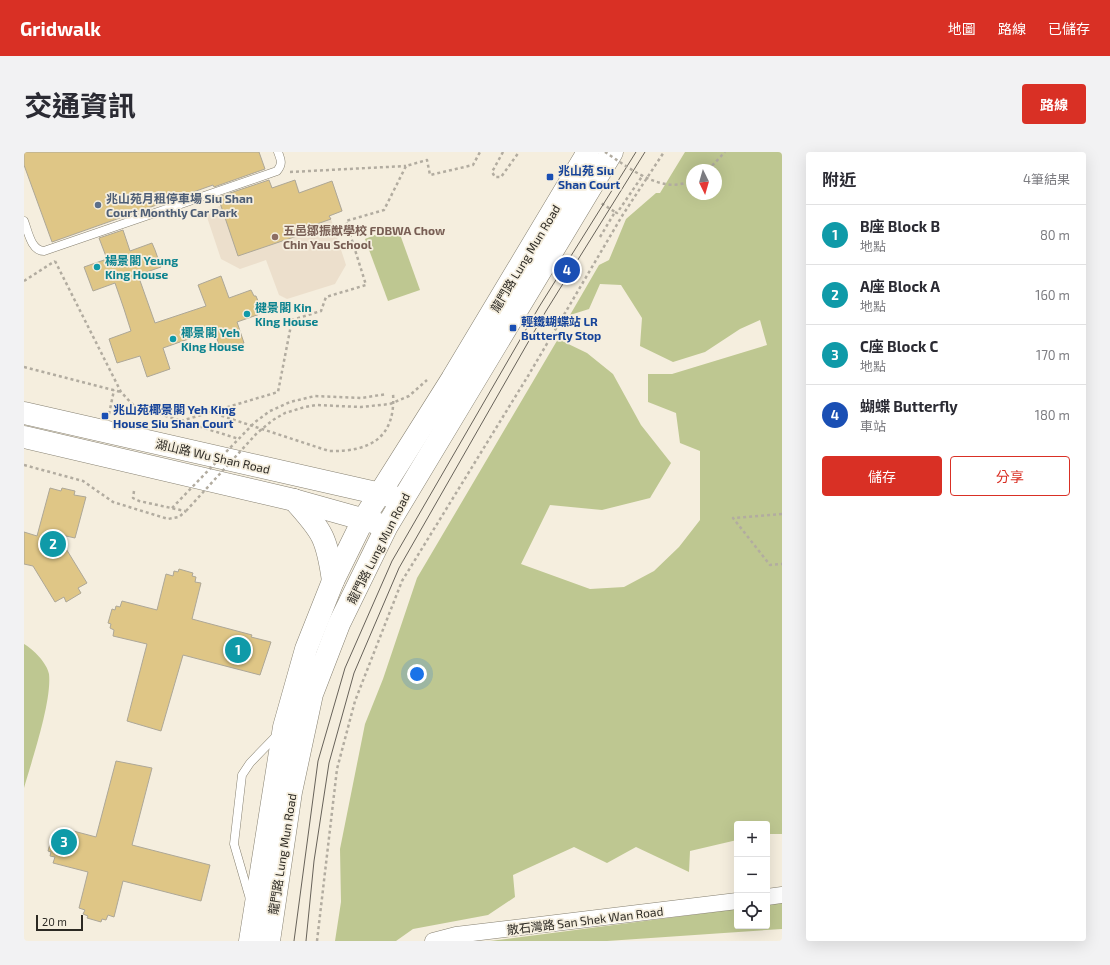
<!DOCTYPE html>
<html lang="zh-TW">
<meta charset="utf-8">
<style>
:root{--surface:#fff;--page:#f2f2f3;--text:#2b2b33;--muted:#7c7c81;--line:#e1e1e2;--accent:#d93025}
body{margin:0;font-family:"Exo 2","Noto Sans TC",sans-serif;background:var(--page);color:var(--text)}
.controls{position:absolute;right:12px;bottom:12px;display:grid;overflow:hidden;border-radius:4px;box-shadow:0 4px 16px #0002}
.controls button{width:36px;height:36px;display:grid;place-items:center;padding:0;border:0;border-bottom:1px solid var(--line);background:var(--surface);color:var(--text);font:20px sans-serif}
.compass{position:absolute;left:662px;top:12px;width:36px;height:36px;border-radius:50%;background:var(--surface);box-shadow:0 4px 16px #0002;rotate:175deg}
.scale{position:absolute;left:12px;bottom:10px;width:47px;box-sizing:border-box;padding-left:4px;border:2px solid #2c2923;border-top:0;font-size:11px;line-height:14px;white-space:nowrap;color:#2c2923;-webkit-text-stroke:3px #f5eede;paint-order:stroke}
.you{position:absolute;left:393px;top:522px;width:14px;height:14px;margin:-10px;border:3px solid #fff;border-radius:50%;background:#1a73e8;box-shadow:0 0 0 6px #1a73e833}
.badge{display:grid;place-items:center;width:26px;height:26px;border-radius:50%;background:var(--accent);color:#fff;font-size:13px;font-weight:700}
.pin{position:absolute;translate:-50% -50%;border:2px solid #fff;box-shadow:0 1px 4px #0006}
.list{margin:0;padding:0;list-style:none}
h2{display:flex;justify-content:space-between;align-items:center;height:52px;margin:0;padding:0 16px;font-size:17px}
h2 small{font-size:13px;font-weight:400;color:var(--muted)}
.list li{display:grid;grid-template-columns:26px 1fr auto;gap:12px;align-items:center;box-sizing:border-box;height:60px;padding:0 16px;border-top:1px solid var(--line)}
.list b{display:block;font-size:15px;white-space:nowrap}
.list p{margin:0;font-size:13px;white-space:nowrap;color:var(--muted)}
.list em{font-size:13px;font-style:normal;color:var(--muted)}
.actions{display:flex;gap:8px;padding:12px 16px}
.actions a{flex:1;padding:9px 0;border:1px solid var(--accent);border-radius:4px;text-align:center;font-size:14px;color:var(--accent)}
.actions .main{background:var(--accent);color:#fff}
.icon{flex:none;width:22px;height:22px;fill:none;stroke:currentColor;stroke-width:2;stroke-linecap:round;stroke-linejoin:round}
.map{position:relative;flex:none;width:758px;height:789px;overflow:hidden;border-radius:4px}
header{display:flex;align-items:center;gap:24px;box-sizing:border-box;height:56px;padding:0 20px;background:var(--accent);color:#fff}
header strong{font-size:19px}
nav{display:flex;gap:22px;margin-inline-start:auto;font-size:14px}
.intro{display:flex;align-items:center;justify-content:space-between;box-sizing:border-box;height:96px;padding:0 24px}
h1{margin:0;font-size:28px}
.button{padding:10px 18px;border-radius:4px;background:var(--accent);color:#fff;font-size:14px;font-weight:700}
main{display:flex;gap:24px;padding:0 24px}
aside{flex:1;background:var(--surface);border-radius:4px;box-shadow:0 4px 16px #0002}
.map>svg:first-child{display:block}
</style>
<header>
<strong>Gridwalk</strong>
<nav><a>地圖</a><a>路線</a><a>已儲存</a></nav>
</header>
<div class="intro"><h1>交通資訊</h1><a class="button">路線</a></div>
<main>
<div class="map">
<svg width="758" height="789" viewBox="0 0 758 789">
<rect width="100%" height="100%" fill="#f5eede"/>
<polygon fill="#ecdfcc" points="271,28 276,40 308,29 319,59 306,64 322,113 311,132 263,147 255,143 242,108 216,117 197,107 181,59"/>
<g fill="#bec791" fill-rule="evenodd">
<path d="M661 0H758V682H743V672H713V688L666 699 665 720 612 695 583 711 550 695 489 723 491 745 464 763 389 777 372 789H311L317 750 316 697 341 572 359 527 393 426 534 187 563 201 589 222 617 273 647 311 626 346 578 358 526 353 497 412 566 437 600 435 630 419 655 395 676 368V299L656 291 652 261 624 250V222H648L743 193 736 168 716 177 681 200 649 210 616 194 618 166 597 133 576 132 565 157 546 163 575 113 585 108 602 67 632 41H636ZM668 18H692V42H668Z"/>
<polygon points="373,74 396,138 364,149 341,87"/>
<path d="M0 492C9 497 23 511 25 522 28 549 8 608 0 636Z"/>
<polygon points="758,751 758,777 583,789 466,789 713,757 713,774 743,774 743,753"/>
</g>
<g fill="#dfc686" stroke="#ada797">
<polygon points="0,0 235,0 241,17 190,35 189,33 28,90 0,13"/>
<polygon points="245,28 248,36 271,28 275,41 308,29 318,59 305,64 307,67 276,78 273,84 214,104 194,45"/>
<polygon points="99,78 106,99 128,91 131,98 137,115 114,123 131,171 182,154 174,133 197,124 205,146 227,138 230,144 232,144 236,154 234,156 236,162 213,170 220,191 197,199 190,178 139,196 146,217 123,225 116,204 93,211 85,187 107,179 100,157 91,131 69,139 60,115 83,107 75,86"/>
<polygon points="26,336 37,339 38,336 51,339 50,343 62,345 51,386 33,382 63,431 54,436 57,441 42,450 40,445 31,450 9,414 0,412 0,380 13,384"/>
<polygon points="155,417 169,421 168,424 172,425 171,430 177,431 168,467 228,483 227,485 247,490 236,523 159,503 137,579 103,569 123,492 89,484 90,478 86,476 87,472 84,471 88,457 91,458 92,454 96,455 98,449 133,458 142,422 149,424 150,419 154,420"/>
<polygon points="92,609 128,616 108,693 186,713 177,749 99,729 90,765 84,763 82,768 78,767 77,770 63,766 64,764 59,762 61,758 55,756 64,720 29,711 31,705 26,704 27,700 24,699 28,684 31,685 32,681 37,682 38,676 72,685"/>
</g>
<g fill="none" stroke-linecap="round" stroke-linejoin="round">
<g stroke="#868071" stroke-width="9">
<g id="service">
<path d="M0 69C4 79 7 99 20 99L253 19C259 12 257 8 254 0"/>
<polyline points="226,747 210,692 218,623 226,611 253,583"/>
</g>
</g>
<g stroke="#868071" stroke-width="17">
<g id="minor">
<polyline points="743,745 758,743"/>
<polyline points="409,789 432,783 713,749"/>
</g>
</g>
<g stroke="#868071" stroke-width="23">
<g id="secondary">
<polyline points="0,261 370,345"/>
<polyline points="0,285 270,348 352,371"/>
<path d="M270 348C299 380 303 386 309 429"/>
<polyline points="226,789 260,575 282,497 309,429 339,368 428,227 564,0"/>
<polyline points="245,789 267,640 288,542 315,472 363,374 588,0"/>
</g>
</g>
<g stroke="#b2aca0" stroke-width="2.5" stroke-dasharray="3 3" stroke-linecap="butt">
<polyline points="479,0 468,20 471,25 477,25 495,0"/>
<polyline points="684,18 701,0"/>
<polyline points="266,20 382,14"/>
<polyline points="591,60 593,61 619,23"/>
<polyline points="576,85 591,60 577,51"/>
<polyline points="31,109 97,240 110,254 215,287"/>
<polyline points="0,129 31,109"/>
<polyline points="0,215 97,240"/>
<polyline points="366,252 385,244 403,228"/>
<polyline points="246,259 266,250 291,244 337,246 363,242"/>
<path d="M186 260 305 299C347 300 372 285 369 241"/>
<polyline points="85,262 90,238"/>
<polyline points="157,269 254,240 268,168 297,159 302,145 342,133 322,69 360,58 382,14 403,8 406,23 449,13 456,0"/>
<polyline points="0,313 59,329 89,350 144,367 155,365 162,359"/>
<polyline points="110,339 109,346 115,349 161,359"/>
<polyline points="758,362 709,366 746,413 758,412"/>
<polyline points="293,789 313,617 331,549 378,429 504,224 598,64 640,0"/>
</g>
<use href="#service" stroke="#fff" stroke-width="8"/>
<use href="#minor" stroke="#fff" stroke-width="16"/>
<use href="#secondary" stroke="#fff" stroke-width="22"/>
<g stroke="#676259" stroke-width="1">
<polyline points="270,789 294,609 321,516 368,409 515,155 612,0"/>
<polyline points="282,789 290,709 305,611 330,521 375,416 522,159 621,0"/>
</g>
<g stroke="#b2aca0" stroke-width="2.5" stroke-dasharray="3 3" stroke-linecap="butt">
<path d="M581 0C604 15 639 44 668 28"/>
<polyline points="148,356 231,270 246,259"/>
<polyline points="162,359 233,281 249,268 261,261 281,255 292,253 337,255 366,252"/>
</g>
</g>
<g fill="#1a4fb4" stroke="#f5eede" stroke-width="1.5">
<rect x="522" y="21" width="8" height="8" rx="2"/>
<rect x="485" y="172" width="8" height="8" rx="2"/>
<rect x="77" y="260" width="8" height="8" rx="2"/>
</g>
<circle fill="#5c6f8a" stroke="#f5eede" stroke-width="1.5" cx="74" cy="53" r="4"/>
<circle fill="#8d6e63" stroke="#f5eede" stroke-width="1.5" cx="251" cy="85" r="4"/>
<g fill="#0f9aa8" stroke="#f5eede" stroke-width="1.5">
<circle cx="73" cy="115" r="4"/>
<circle cx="223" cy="162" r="4"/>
<circle cx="149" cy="187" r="4"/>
</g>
<g text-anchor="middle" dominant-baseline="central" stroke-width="3.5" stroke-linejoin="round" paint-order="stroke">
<g font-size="12" font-weight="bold" fill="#164399" stroke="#f5eede" text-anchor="start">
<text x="534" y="18">兆山苑 Siu<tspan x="534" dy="14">Shan Court</tspan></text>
<text x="497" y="169">輕鐵蝴蝶站 LR<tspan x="497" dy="14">Butterfly Stop</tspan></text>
<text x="89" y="257">兆山苑椰景閣 Yeh King<tspan x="89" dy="14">House Siu Shan Court</tspan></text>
</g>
<g font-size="12" font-weight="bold" fill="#4e5e75" stroke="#f5eede" text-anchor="start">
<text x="82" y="46">兆山苑月租停車場 Siu Shan<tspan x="82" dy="14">Court Monthly Car Park</tspan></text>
</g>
<g font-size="12" font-weight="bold" fill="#785e54" stroke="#f5eede" text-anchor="start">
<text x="259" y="78">五邑鄒振猷學校 FDBWA Chow<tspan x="259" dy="14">Chin Yau School</tspan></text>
</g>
<g font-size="12" fill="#2c2923" stroke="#f5eede">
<text transform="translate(501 106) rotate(-59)">龍門路 Lung Mun Road</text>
<text transform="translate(189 304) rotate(13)">湖山路 Wu Shan Road</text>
<text transform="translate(354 396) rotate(-63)">龍門路 Lung Mun Road</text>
<text transform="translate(258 702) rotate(-81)">龍門路 Lung Mun Road</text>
<text transform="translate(561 768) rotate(-7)">散石灣路 San Shek Wan Road</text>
</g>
<g font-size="12" font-weight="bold" fill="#0d838f" stroke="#f5eede" text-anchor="start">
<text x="81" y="108">楊景閣 Yeung<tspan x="81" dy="14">King House</tspan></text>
<text x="231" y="155">楗景閣 Kin<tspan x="231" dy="14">King House</tspan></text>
<text x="157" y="180">椰景閣 Yeh<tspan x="157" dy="14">King House</tspan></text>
</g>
</g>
</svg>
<div class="controls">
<button>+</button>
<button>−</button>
<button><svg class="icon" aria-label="locate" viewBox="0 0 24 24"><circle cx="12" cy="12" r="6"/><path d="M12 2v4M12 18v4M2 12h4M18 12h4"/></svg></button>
</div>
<svg class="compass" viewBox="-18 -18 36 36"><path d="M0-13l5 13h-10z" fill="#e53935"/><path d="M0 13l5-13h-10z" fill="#7c7c81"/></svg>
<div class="scale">20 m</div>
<div class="you"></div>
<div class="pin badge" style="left:214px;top:498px;background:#0f9aa8">1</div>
<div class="pin badge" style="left:29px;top:392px;background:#0f9aa8">2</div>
<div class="pin badge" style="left:40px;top:690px;background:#0f9aa8">3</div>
<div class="pin badge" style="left:543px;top:118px;background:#1a4fb4">4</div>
</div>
<aside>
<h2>附近<small>4筆結果</small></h2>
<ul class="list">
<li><span class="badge" style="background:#0f9aa8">1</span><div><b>B座 Block B</b><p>地點</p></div><em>80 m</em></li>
<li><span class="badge" style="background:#0f9aa8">2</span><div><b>A座 Block A</b><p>地點</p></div><em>160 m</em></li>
<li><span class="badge" style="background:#0f9aa8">3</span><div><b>C座 Block C</b><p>地點</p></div><em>170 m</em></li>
<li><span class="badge" style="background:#1a4fb4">4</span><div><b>蝴蝶 Butterfly</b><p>車站</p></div><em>180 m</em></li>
</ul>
<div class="actions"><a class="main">儲存</a><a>分享</a></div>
</aside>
</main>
